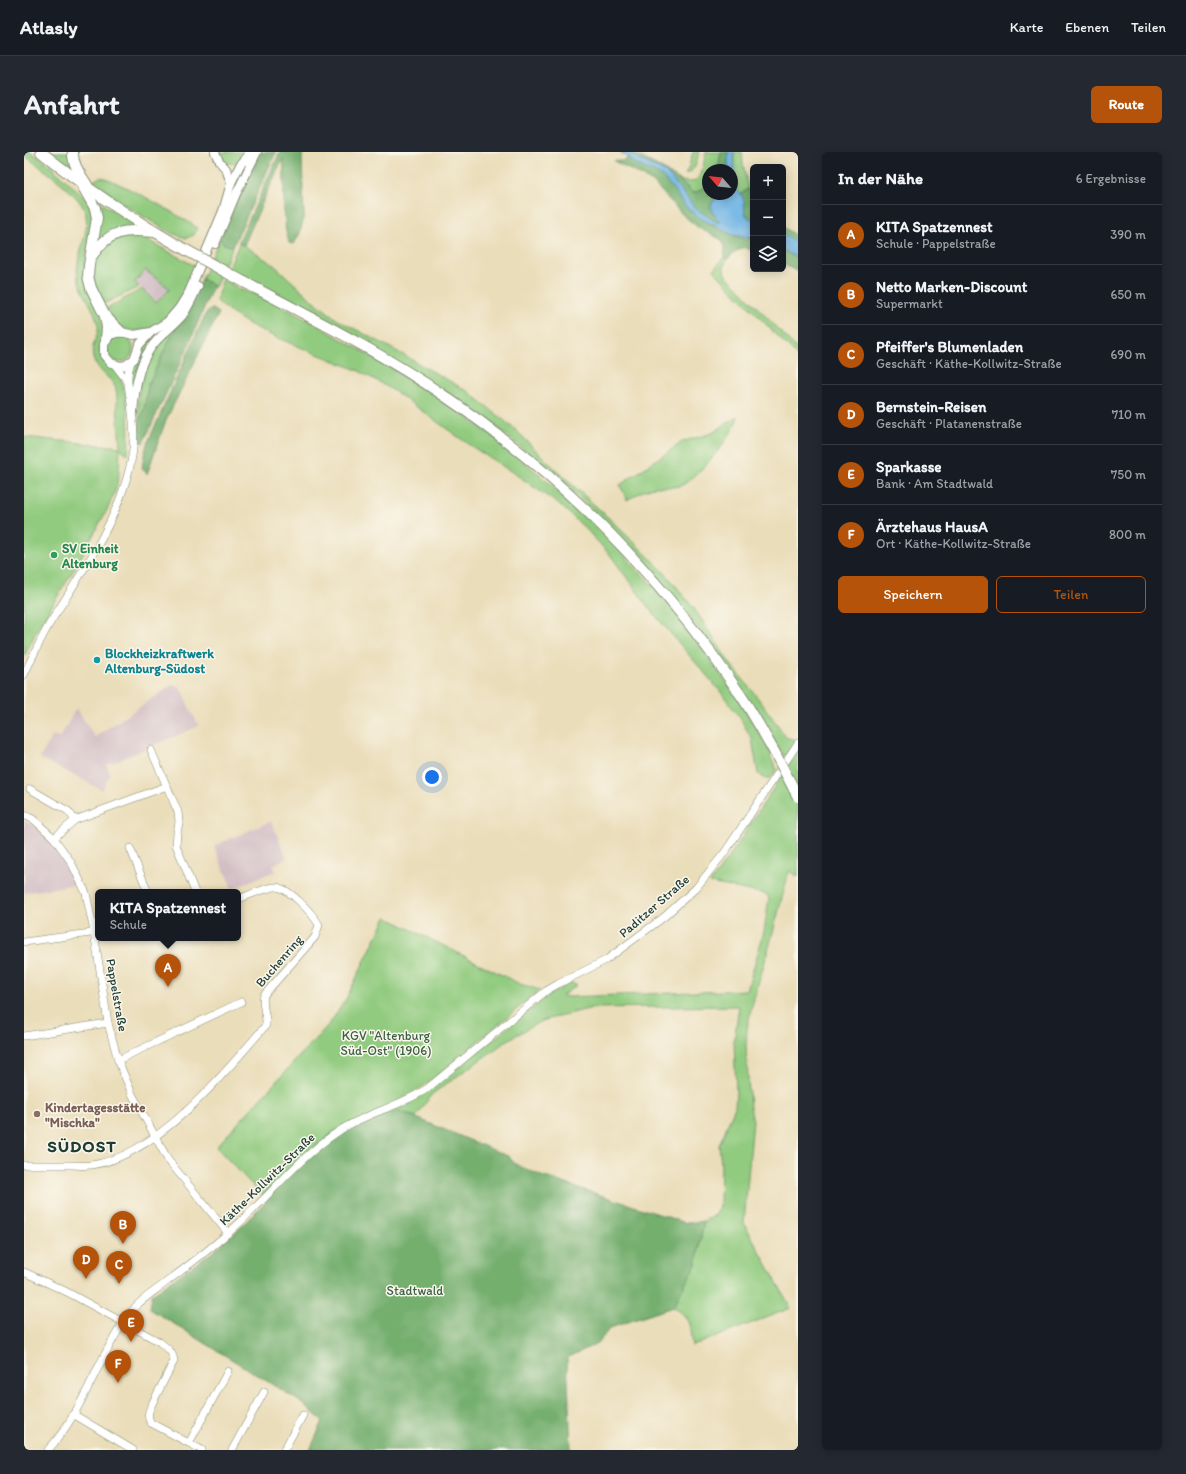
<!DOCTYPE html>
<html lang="de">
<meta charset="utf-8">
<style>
:root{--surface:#171b24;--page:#242831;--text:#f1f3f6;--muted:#9ea1a6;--line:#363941;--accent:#b45309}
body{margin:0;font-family:Itim,sans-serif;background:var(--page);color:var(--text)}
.controls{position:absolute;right:12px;top:12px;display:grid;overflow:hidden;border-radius:6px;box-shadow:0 2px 10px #0003}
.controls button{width:36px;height:36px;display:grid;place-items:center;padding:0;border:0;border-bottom:1px solid var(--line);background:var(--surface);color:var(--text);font:20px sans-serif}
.compass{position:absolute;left:678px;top:12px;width:36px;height:36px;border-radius:50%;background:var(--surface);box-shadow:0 2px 10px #0003;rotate:298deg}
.you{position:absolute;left:408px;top:625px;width:14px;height:14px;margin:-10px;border:3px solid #fff;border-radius:50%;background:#1a73e8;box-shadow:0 0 0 6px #1a73e833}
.badge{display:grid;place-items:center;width:26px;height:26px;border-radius:50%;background:var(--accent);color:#fff;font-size:13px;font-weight:700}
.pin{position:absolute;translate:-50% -33px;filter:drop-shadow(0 1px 2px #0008)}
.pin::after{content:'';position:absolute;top:21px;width:14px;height:12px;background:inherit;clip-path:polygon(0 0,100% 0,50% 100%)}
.popup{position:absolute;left:71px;top:737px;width:146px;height:52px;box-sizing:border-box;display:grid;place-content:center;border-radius:6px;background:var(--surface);filter:drop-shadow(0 1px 3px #0005);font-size:13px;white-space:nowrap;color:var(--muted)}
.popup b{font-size:15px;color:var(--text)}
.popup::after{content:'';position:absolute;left:50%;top:100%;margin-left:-8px;border:8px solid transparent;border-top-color:var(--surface)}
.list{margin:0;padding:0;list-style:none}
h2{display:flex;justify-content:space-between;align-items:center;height:52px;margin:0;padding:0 16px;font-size:17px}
h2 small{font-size:13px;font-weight:400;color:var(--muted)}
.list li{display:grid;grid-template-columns:26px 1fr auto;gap:12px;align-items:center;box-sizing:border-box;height:60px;padding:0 16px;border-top:1px solid var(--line)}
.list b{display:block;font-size:15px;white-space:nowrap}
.list p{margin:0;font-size:13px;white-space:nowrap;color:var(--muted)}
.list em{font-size:13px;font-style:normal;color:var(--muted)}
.actions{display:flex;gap:8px;padding:12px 16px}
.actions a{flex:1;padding:9px 0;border:1px solid var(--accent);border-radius:6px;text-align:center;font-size:14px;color:var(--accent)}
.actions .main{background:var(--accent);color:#fff}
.icon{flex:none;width:22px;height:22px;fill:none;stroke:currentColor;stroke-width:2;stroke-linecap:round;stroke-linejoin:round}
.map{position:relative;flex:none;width:774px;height:1298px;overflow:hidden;border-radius:6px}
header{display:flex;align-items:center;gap:24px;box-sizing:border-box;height:56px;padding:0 20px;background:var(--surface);border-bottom:1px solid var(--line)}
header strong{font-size:19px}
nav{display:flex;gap:22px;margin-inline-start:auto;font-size:14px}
.intro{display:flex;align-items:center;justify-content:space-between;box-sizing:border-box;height:96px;padding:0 24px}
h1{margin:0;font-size:28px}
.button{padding:10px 18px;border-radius:6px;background:var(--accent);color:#fff;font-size:14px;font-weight:700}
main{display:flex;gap:24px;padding:0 24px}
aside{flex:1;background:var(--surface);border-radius:6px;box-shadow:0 2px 10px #0003}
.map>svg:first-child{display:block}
</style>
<header>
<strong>Atlasly</strong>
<nav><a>Karte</a><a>Ebenen</a><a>Teilen</a></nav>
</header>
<div class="intro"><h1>Anfahrt</h1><a class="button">Route</a></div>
<main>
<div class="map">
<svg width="774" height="1298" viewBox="0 0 774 1298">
<rect width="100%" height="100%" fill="#fbf7ec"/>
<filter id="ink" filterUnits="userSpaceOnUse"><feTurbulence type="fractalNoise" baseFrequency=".025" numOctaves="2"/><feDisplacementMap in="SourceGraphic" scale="8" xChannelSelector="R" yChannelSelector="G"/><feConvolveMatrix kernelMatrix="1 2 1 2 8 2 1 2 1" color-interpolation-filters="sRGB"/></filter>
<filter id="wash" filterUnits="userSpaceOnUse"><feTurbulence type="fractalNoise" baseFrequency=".012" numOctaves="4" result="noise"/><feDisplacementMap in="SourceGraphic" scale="16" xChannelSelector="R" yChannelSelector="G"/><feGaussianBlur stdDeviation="0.9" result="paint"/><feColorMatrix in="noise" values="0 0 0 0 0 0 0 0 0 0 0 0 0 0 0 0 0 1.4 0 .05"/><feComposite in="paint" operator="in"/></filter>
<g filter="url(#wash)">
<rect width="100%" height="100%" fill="#eaddb9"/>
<g fill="#d2bec5">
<polygon points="122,118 146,137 132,151 111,130"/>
<polygon points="148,533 156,536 161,544 164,553 175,574 83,613 86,622 78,638 16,606 29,583 36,586 52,556 71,585"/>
<polygon points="0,668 15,678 29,691 38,705 52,732 0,741"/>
<polygon points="247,669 263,706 249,713 251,719 208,737 190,694"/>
</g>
<g fill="#91cb7f" stroke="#58845a">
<path d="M0 0C0 0 6 0 6 0 16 4 60 43 65 52 72 69 66 86 62 103 62 107 60 111 61 115 65 133 76 151 78 170 79 175 80 181 78 185 77 192 74 196 76 203 79 214 89 214 94 222 105 239 106 283 104 303L96 296 95 321 92 337 84 356 50 418 15 474 0 505V285L96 295C95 281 94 267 93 252 93 248 93 242 92 237 88 226 75 220 70 209 64 195 76 184 74 173 71 156 58 143 54 126 49 102 71 78 59 55 50 38 16 15 0 3Z"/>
<polygon points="23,0 44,0 52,21"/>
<path d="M194 0H221C218 10 209 15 199 9Z"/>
<polygon points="669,0 675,0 672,12 666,21 661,22 664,17"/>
<path d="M682 0H697L694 18H684V37L680 35 673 40 669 41 654 27C677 38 678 18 682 0Z"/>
<path d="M710 0H718L719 11 724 37 717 42C705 33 710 14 710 0Z"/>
<path d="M76 25C84 26 92 31 99 34 125 46 150 61 174 76L170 83 162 86 147 81 107 57 68 30Z"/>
<polygon points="70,46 112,74 112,75 75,89 73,89"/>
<path d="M114 83 171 114C165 127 160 142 152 154 139 172 114 188 94 173 89 170 86 163 83 158V156L118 137 132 151 146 137 121 118 111 130 115 135 81 151 79 150C69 129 60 108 85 91 88 89 92 86 95 84 100 82 109 83 114 83Z"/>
<path d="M196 86C198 92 203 94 209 94L191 135 178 127Z"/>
<polygon points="215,92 220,93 251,114 286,146 314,168 367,196 445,240 493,279 525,311 589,370 641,421 670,456 705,510 731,542 763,586 770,587 771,590 761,605 683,488 642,435 592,381 539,330 482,283 423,241 222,127 223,124 218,122 217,124 204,117"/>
<path d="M700 105 703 107C700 112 699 116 701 122L774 198V205L689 118Z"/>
<polygon points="199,127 217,138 237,144 289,171 354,208 419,248 477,290 559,360 635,440 676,493 715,548 748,603 746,605 753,617 748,625 742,627 736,624 734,622 728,587 716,566 696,539 625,456 587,404 561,376 536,353 494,324 444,292 373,241 355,230 333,218 251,185 225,172 204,159 193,149 193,145"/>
<polygon points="153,172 124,233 121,254 117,266 115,267 114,248 117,223 130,196"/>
<circle cx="96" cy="197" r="13"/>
<polygon points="128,185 129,187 108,235 107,235 108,214 123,188"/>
<path d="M714 264C711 282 673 327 656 334 648 336 638 334 631 335 622 336 611 344 603 348L596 333 658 290 688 281Z"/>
<path d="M774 598V725L765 719 747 788 728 854 723 876 722 895 726 956 729 968 720 1071 767 1156 668 1194C665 1174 668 1166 649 1155L672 1112 680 1069 691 1063 696 1054 697 1012 695 993 711 955 712 940 710 889 715 854 568 856 517 869 484 888 408 942 392 965 371 957 391 947 434 915C439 914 441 912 444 907L524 844 546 831 553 833 538 844 544 845 723 838 740 780 745 746 742 742 686 731 707 702Z"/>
<polygon points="362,765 496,832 516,838 400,934 271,1010 238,1043 192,995 306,871 322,847"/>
</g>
<g fill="#74af6e" stroke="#4a7651">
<path d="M236 0H252L209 94C203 94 198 92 196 86Z"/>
<path d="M256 0H279L278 6 280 65 276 81 270 92 265 91C256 64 262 35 259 7L243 40 220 93 215 92V89Z"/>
<polygon points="697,0 704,0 704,18 694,18"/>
<polygon points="609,1 634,14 654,27 669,41 673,40 680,35 684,37 684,42 689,42 689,45 693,47 688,50 689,61 695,68 695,71 684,66 671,56 646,24 633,15 616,8 606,2"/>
<path d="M603 5C614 14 627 16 638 24 649 32 652 44 661 54 669 63 702 83 714 85 719 86 724 85 729 86V99L720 95 711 100 703 107 700 105 701 95 698 88 675 76 659 63 629 30 590 9H600Z"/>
<polygon points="724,37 729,47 729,67 726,67 720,59 720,49 717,42"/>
<polygon points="759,75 774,85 774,92 759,82"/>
<polygon points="759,98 774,106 774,120 759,112"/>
<polygon points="178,127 189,134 165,192 119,291 113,289 115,267 117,266 121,254 124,233 153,172 169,150"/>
<polygon points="189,157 195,161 142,268 123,322 118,317 120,303 123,292 182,161 185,158"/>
<polygon points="371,957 484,1004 491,1012 518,1024 662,1071 680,1069 672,1112 649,1155 586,1176 574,1191 543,1206 547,1298 286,1298 299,1269 275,1249 126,1157 128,1142 187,1101 216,1076 243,1048 238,1043 271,1010 311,979"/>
</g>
<g fill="#6fb4e5" stroke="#47788c">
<path d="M596 0H604L616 8 641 20 649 28 671 56 694 71 696 70 689 61 687 53C691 45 700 42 708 42V18H704V0H710V32L713 38 717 42 720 49 721 62 726 67H729V86L709 83 674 65 661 54 650 38 638 24 614 13Z"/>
<polygon points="759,82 774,92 774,106 759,98"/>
</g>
</g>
<g filter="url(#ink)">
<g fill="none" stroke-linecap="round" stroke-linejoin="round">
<g stroke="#848d76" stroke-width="8">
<g id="minor">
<polyline points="91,213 103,229"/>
<path d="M0 523C8 506 16 488 26 471 56 423 91 374 105 318 110 300 111 280 108 261 107 243 100 228 107 210"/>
<polyline points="127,598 154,660 155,670 153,681 152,693 171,740"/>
<polyline points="6,637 44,659 51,668"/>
<polyline points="0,663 9,667 30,686 47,710 62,741 70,780 84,871 94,908 108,942 144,1008 204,1081"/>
<polyline points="30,686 51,668 143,634"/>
<polyline points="106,696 124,740"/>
<polyline points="0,790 74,780"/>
<polyline points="0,884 84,871"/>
<polyline points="94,908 217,850"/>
<path d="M0 1013C15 1013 31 1013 46 1013 53 1013 60 1014 67 1013 132 1005 202 920 242 873 243 862 237 854 240 843L291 785 295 773C289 762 263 733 250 735 238 737 226 743 214 747"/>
<path d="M0 1120 43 1140 134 1189C142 1195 149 1199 150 1209L127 1254C124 1261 123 1265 127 1271L178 1298"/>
<polyline points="49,1262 109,1298"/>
<polyline points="165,1291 204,1219"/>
<path d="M24 1298C62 1257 76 1196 112 1154 122 1144 134 1137 145 1128 165 1113 185 1098 204 1081 243 1048 272 1007 315 979 343 960 376 955 404 936L522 839 534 832 582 808 640 765 672 736 701 700 774 591"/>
<polyline points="208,1298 240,1240"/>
<polyline points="260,1298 279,1263"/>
</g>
</g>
<g stroke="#848d76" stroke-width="10">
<g id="major">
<polyline points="191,0 195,9 202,17 207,31"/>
<polyline points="191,92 212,42 233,0"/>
<polyline points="127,180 115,193 110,207 102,213 97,214 87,211 80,203 80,192 86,183 97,180 110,183 127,180 143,170 155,156 165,140 199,59 207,31 216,13 224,4 225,0"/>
<path d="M109 261C111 239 113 216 126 197 134 184 148 176 158 164 165 155 169 144 174 134"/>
</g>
</g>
<g stroke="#848d76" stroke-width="12">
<g id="highway">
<path d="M17 0C63 37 111 69 162 98"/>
<path d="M49 0C48 12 57 23 63 33"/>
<polyline points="59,35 71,56 73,66 65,113 64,124 67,136 81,164 97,180"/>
<path d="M68 104C86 77 100 78 130 80"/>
<path d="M220 130C288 166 358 201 422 245 542 327 637 424 718 545 730 563 740 582 751 601"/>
<polyline points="81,164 83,175 82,188"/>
</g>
</g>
<use href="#minor" stroke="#fff" stroke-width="7"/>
<use href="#major" stroke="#fff" stroke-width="8"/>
<use href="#highway" stroke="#fff" stroke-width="10"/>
<g stroke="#848d76" stroke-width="12" stroke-linecap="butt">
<g id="highway-bridge">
<polyline points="162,98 220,130"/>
<polyline points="751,601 774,645"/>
</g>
</g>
<use href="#highway-bridge" stroke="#fff" stroke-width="10"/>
</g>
</g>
<circle fill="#2e9e5b" stroke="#fbf7ec" stroke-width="1.5" cx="30" cy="403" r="4"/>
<circle fill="#0f9aa8" stroke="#fbf7ec" stroke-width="1.5" cx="73" cy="508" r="4"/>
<circle fill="#8d6e63" stroke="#fbf7ec" stroke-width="1.5" cx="13" cy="962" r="4"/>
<g text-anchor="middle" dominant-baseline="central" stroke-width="3" stroke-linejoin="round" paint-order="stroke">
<g font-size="13" font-weight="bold" fill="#27864d" stroke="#fbf7ec" text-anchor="start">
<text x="38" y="396">SV Einheit<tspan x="38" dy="15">Altenburg</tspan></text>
</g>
<g font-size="13" font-weight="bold" fill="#0d838f" stroke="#fbf7ec" text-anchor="start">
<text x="81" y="501">Blockheizkraftwerk<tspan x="81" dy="15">Altenburg-Südost</tspan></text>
</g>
<g font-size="13" fill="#1f3d34" stroke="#fbf7ec">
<text transform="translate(630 754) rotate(-41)">Paditzer Straße</text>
<text transform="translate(255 809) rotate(-49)">Buchenring</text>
<text transform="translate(93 843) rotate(80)">Pappelstraße</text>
<text transform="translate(243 1027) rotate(-44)">Käthe-Kollwitz-Straße</text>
</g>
<g font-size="13" fill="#3c6047" stroke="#fbf7ec">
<text x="362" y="883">KGV "Altenburg<tspan x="362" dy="15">Süd-Ost" (1906)</tspan></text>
<text x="391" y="1138">Stadtwald</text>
</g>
<g font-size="13" font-weight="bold" fill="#785e54" stroke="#fbf7ec" text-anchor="start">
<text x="21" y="955">Kindertagesstätte<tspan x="21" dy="15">"Mischka"</tspan></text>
</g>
<g font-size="17" font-weight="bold" letter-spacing="1" fill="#1f3d34" stroke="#fbf7ec">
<text x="58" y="994">SÜDOST</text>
</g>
</g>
</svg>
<div class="controls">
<button>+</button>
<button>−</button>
<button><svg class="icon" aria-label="layers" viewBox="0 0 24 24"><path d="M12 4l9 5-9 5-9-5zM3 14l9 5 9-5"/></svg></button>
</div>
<svg class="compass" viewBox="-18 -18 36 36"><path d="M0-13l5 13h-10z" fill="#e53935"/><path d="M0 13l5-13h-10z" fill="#9ea1a6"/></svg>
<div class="you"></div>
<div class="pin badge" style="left:144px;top:835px">A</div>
<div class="popup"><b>KITA Spatzennest</b>Schule</div>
<div class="pin badge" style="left:99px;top:1092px">B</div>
<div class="pin badge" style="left:95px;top:1132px">C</div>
<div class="pin badge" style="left:62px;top:1127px">D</div>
<div class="pin badge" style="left:107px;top:1190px">E</div>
<div class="pin badge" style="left:94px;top:1231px">F</div>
</div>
<aside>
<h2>In der Nähe<small>6 Ergebnisse</small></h2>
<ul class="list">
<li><span class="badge">A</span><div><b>KITA Spatzennest</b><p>Schule · Pappelstraße</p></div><em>390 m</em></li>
<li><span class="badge">B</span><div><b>Netto Marken-Discount</b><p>Supermarkt</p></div><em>650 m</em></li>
<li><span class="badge">C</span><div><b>Pfeiffer's Blumenladen</b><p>Geschäft · Käthe-Kollwitz-Straße</p></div><em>690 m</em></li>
<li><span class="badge">D</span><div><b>Bernstein-Reisen</b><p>Geschäft · Platanenstraße</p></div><em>710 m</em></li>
<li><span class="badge">E</span><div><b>Sparkasse</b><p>Bank · Am Stadtwald</p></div><em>750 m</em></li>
<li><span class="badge">F</span><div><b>Ärztehaus HausA</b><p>Ort · Käthe-Kollwitz-Straße</p></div><em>800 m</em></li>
</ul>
<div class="actions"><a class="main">Speichern</a><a>Teilen</a></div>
</aside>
</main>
